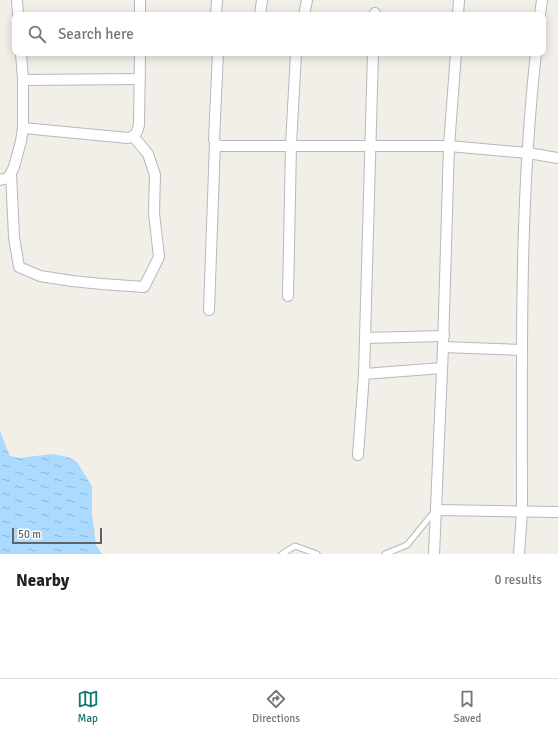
<!DOCTYPE html>
<style>
:root{--surface:#fff;--page:#f6f6f6;--text:#222;--muted:#767676;--line:#e0e0e0;--accent:#0f766e}
body{margin:0;font-family:Signika,sans-serif;background:var(--page);color:var(--text)}
.scale{position:absolute;left:12px;bottom:10px;width:90px;box-sizing:border-box;padding-left:4px;border:2px solid #5f6368;border-top:0;font-size:11px;line-height:14px;white-space:nowrap;color:#5f6368;-webkit-text-stroke:3px #fff;paint-order:stroke}
.list{margin:0;padding:0;list-style:none}
h2{display:flex;justify-content:space-between;align-items:center;height:52px;margin:0;padding:0 16px;font-size:17px}
h2 small{font-size:13px;font-weight:400;color:var(--muted)}
.icon{flex:none;width:22px;height:22px;fill:none;stroke:currentColor;stroke-width:2;stroke-linecap:round;stroke-linejoin:round}
.map{position:relative;flex:none;width:558px;height:554px;overflow:hidden}
.search{position:absolute;background:var(--surface);box-shadow:0 2px 10px #0003;left:12px;right:12px;top:12px;height:44px;display:flex;align-items:center;gap:10px;box-sizing:border-box;padding:0 14px;border-radius:8px;color:var(--muted);font-size:15px}
.sheet{height:124px;background:var(--surface)}
nav{display:flex;justify-content:space-around;align-items:center;box-sizing:border-box;height:56px;border-top:1px solid var(--line);background:var(--surface);font-size:11px;color:var(--muted)}
nav a{display:grid;justify-items:center;gap:2px}
nav .on{color:var(--accent)}
.map>svg:first-child{display:block}
</style>
<div class="map">
<svg width="558" height="554" viewBox="0 0 558 554">
<defs>
<pattern id="water-ripples" width="26" height="14" patternUnits="userSpaceOnUse"><rect width="26" height="14" fill="#aadaff"/><path d="M2 4q2-2 4 0t4 0M15 11q2-2 4 0t4 0" fill="none" stroke="#8eb4d2"/></pattern>
</defs>
<rect width="100%" height="100%" fill="#f1efe8"/>
<polygon fill="url(#water-ripples)" points="0,430 3,439 10,456 19,458 52,454 68,457 77,462 92,486 92,514 96,545 102,554 0,554"/>
<g fill="none" stroke-linecap="round" stroke-linejoin="round">
<g stroke="#b5b8bc" stroke-width="7">
<g id="service">
<polyline points="282,554 295,546 317,554"/>
<polyline points="385,554 407,545 434,512"/>
</g>
</g>
<g stroke="#b5b8bc" stroke-width="12">
<g id="minor">
<polyline points="17,0 18,15"/>
<polyline points="140,15 140,0"/>
<polyline points="216,15 217,0"/>
<polyline points="260,15 262,0"/>
<polyline points="304,15 307,0"/>
<polyline points="375,15 375,13"/>
<polyline points="458,15 459,0"/>
<polyline points="540,15 542,0"/>
<polyline points="218,53 214,140 216,145 219,146 449,146 528,153 558,158"/>
<polyline points="23,80 140,79"/>
<path d="M23 128 128 138C136 136 137 133 139 125L140 53"/>
<polyline points="11,173 14,237 19,267 40,276 72,281 102,284 144,287 159,257 154,213 155,175 148,154 133,136"/>
<polyline points="0,180 8,178 11,173 14,167 21,141 23,128 23,80 21,53"/>
<polyline points="288,296 291,145 296,53"/>
<polyline points="209,310 215,143"/>
<polyline points="365,338 444,336"/>
<polyline points="443,347 522,350"/>
<polyline points="364,374 442,368"/>
<polyline points="358,455 364,374 373,53"/>
<polyline points="436,510 558,512"/>
<polyline points="434,554 443,347 449,146 456,53"/>
<path d="M519 554 522 512C522 359 519 205 536 53"/>
</g>
</g>
<use href="#service" stroke="#fff" stroke-width="5"/>
<use href="#minor" stroke="#fff" stroke-width="10"/>
</g>
</svg>
<div class="scale">50 m</div>
<div class="search"><svg class="icon" aria-label="search" viewBox="0 0 24 24"><circle cx="10" cy="10" r="6"/><path d="M15 15l6 6"/></svg>Search here</div>
</div>
<section class="sheet">
<h2>Nearby<small>0 results</small></h2>
<ul class="list">
</ul>
</section>
<nav>
<a class="on"><svg class="icon" aria-label="map" viewBox="0 0 24 24"><path d="M3 6l6-2 6 2 6-2v14l-6 2-6-2-6 2zM9 4v14M15 6v14"/></svg>Map</a>
<a><svg class="icon" aria-label="directions" viewBox="0 0 24 24"><path d="M12 3l9 9-9 9-9-9zM9 14v-3h6M13 9l2 2-2 2"/></svg>Directions</a>
<a><svg class="icon" aria-label="saved" viewBox="0 0 24 24"><path d="M7 4h10v16l-5-4-5 4z"/></svg>Saved</a>
</nav>
